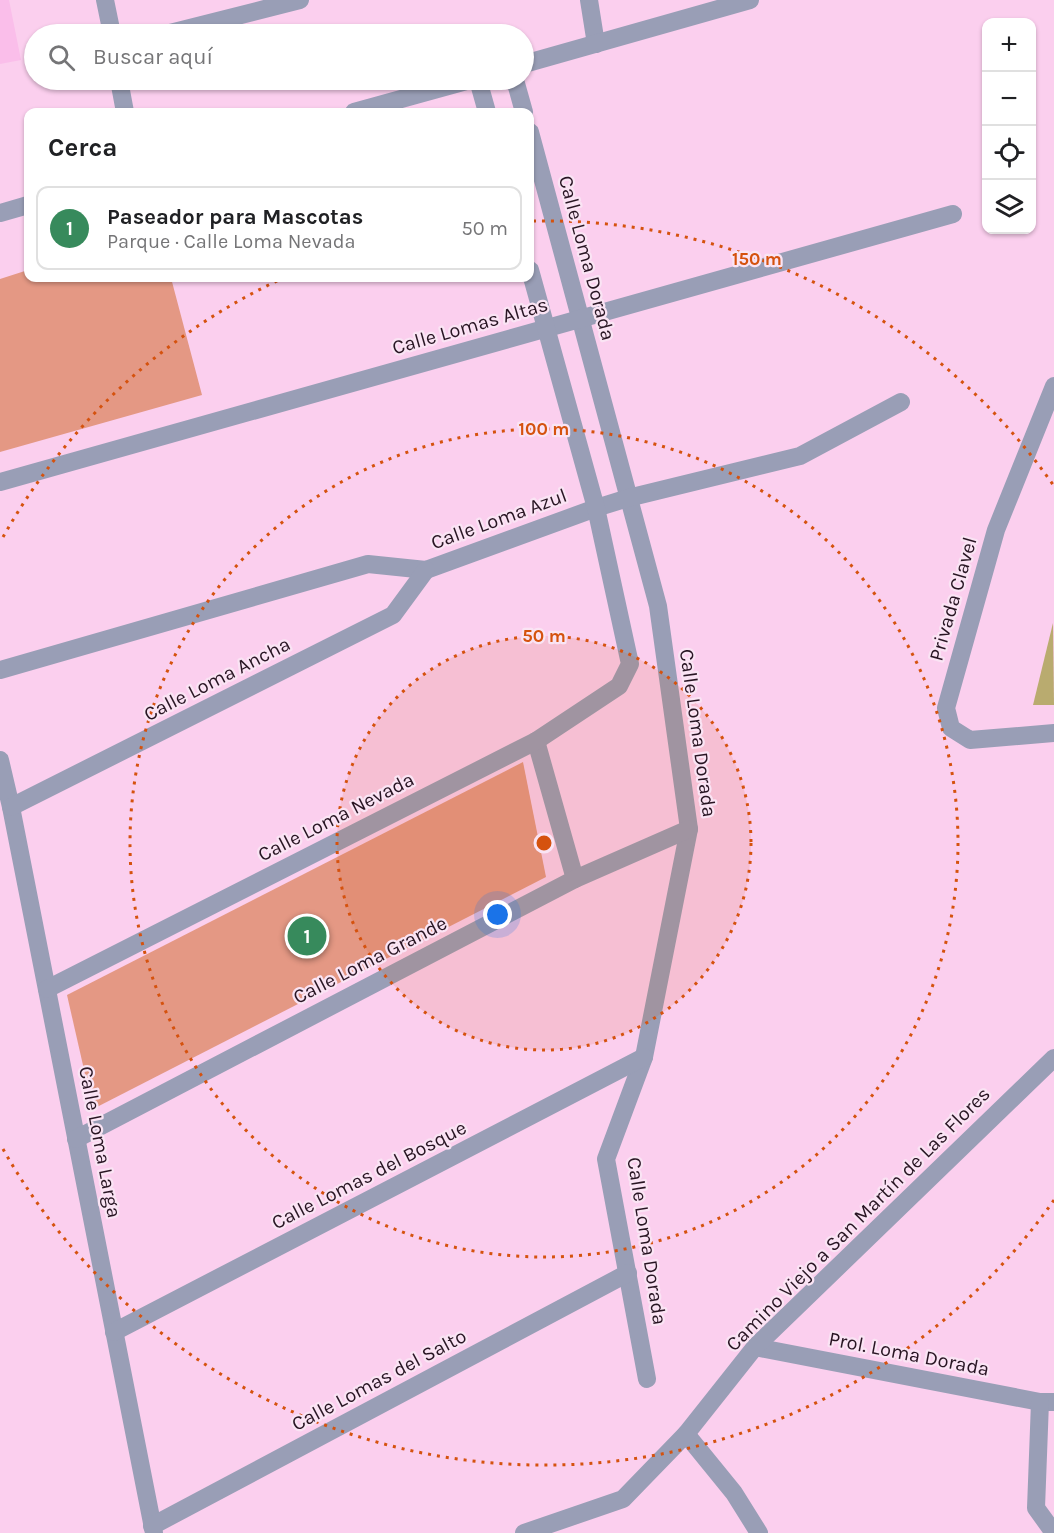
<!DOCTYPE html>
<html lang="es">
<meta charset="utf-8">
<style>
:root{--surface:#fff;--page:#f2f2f2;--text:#202124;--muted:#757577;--line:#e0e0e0;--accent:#378a5c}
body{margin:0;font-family:Karla,sans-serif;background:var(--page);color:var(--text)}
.controls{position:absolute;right:18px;top:18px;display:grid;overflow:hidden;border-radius:12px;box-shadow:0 2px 4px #0004}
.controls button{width:54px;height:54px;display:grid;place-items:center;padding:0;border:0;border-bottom:2px solid var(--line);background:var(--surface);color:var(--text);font:30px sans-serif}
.you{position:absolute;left:498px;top:915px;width:21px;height:21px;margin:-15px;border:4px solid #fff;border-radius:50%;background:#1a73e8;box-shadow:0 0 0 9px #1a73e833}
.badge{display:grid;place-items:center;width:39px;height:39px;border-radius:50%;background:var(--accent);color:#fff;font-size:20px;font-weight:700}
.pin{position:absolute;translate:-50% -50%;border:3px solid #fff;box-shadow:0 2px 6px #0006}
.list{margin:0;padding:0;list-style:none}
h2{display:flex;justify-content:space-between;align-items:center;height:78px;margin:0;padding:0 24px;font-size:26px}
h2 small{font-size:20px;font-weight:400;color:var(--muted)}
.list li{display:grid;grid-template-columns:39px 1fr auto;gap:18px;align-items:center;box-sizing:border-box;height:84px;margin:0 12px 12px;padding:0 12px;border:2px solid var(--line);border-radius:12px}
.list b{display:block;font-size:22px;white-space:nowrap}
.list p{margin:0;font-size:20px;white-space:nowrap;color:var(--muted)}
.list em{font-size:20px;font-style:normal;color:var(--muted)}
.icon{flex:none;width:33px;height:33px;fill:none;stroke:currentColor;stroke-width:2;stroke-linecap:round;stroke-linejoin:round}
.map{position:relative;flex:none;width:1054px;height:1533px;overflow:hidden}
.search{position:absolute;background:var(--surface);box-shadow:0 2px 4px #0004;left:24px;top:24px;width:510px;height:66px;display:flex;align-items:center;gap:15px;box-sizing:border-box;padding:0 21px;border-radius:33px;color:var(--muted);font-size:22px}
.panel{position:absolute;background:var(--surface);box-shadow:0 2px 4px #0004;left:24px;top:108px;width:510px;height:174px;border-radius:12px}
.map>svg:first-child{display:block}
</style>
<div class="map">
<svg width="1054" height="1533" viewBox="0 0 1054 1533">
<rect width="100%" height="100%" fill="#fbcfee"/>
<polygon fill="#fabeea" points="0,0 9,0 21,60 0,64"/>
<g fill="#e49884">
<polygon points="28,270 28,278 171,278 202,395 0,452 0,279"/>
<polygon points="523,762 546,877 93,1109 67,995"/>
</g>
<polygon fill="#b9ab6f" points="1053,623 1054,705 1033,705"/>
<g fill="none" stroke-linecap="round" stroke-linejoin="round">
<g stroke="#999eb6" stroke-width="18">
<polyline points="105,0 112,34"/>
<polyline points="589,0 596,44"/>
<polyline points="166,34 300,0"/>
<polyline points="524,64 750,0"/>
<polyline points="119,80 125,112"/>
<polyline points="478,80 487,112"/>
<polyline points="515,80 524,112"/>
<polyline points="354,112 470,80"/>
<polyline points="530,132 658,606 689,829 644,1057 606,1159 647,1379"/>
<polyline points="0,213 28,205"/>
<polyline points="1054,386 996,530 946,708 951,728 970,740 1054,733"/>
<polyline points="0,482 953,214"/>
<polyline points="0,670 368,564 426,570 596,508 628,498 800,456 901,402"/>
<polyline points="536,741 575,879"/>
<polyline points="0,760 11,807 154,1533"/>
<polyline points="11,807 393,615 426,570"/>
<polyline points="47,989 536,741 619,686 630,664 596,508 530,270"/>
<polyline points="76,1139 575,879 689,829"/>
<polyline points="114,1332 644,1057"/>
<polyline points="755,1347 1040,1402 1054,1402"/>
<polyline points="1040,1402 1036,1508 1054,1533"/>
<polyline points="686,1434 734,1493 759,1533"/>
<polyline points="152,1526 628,1273"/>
<polyline points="524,1533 623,1499 686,1434 755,1347 1054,1058"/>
</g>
</g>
<circle cx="544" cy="843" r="207" fill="#d5520e" fill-opacity=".12"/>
<g fill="none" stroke="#d5520e" stroke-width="3" stroke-dasharray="3 6">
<circle cx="544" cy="843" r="207"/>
<circle cx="544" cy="843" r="414"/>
<path d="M1054 1200A622 622 0 0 1 3 1149M3 537A622 622 0 0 1 281 279M533 221A622 622 0 0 1 1054 486"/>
</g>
<g text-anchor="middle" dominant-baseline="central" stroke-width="4.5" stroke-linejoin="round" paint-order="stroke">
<g font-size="20" fill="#281523" stroke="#fae4f4">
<text transform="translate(587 258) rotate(75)">Calle Loma Dorada</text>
<text transform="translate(470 326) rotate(-16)">Calle Lomas Altas</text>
<text transform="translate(499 519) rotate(-20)">Calle Loma Azul</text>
<text transform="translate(953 599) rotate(-74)">Privada Clavel</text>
<text transform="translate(217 679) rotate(-27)">Calle Loma Ancha</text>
<text transform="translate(698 733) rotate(82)">Calle Loma Dorada</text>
<text transform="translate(336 817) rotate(-27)">Calle Loma Nevada</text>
<text transform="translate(370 960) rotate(-27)">Calle Loma Grande</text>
<text transform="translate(100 1142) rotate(79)">Calle Loma Larga</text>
<text transform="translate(369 1175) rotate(-27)">Calle Lomas del Bosque</text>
<text transform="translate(858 1219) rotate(-45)">Camino Viejo a San Martín de Las Flores</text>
<text transform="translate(647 1241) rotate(81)">Calle Loma Dorada</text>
<text transform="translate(909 1354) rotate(11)">Prol. Loma Dorada</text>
<text transform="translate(379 1380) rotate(-28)">Calle Lomas del Salto</text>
</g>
</g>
<circle cx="544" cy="843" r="9" fill="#d5520e" stroke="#fae4f4" stroke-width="3"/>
<g font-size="18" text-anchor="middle" font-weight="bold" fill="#d5520e" stroke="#fae4f4" stroke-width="4.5" stroke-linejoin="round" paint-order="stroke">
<text x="757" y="265">150 m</text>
<text x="544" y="435">100 m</text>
<text x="544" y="642">50 m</text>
</g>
</svg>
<div class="controls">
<button>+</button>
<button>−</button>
<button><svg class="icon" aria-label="locate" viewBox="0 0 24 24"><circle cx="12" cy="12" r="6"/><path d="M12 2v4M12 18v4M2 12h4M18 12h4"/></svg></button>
<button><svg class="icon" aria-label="layers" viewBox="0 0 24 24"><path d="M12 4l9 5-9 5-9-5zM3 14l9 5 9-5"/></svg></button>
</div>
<div class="you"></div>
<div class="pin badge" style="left:307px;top:936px">1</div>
<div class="search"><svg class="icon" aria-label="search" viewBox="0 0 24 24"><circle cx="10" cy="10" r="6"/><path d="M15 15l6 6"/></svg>Buscar aquí</div>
<section class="panel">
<h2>Cerca<small></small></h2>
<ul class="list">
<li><span class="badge">1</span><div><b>Paseador para Mascotas</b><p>Parque · Calle Loma Nevada</p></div><em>50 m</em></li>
</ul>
</section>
</div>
